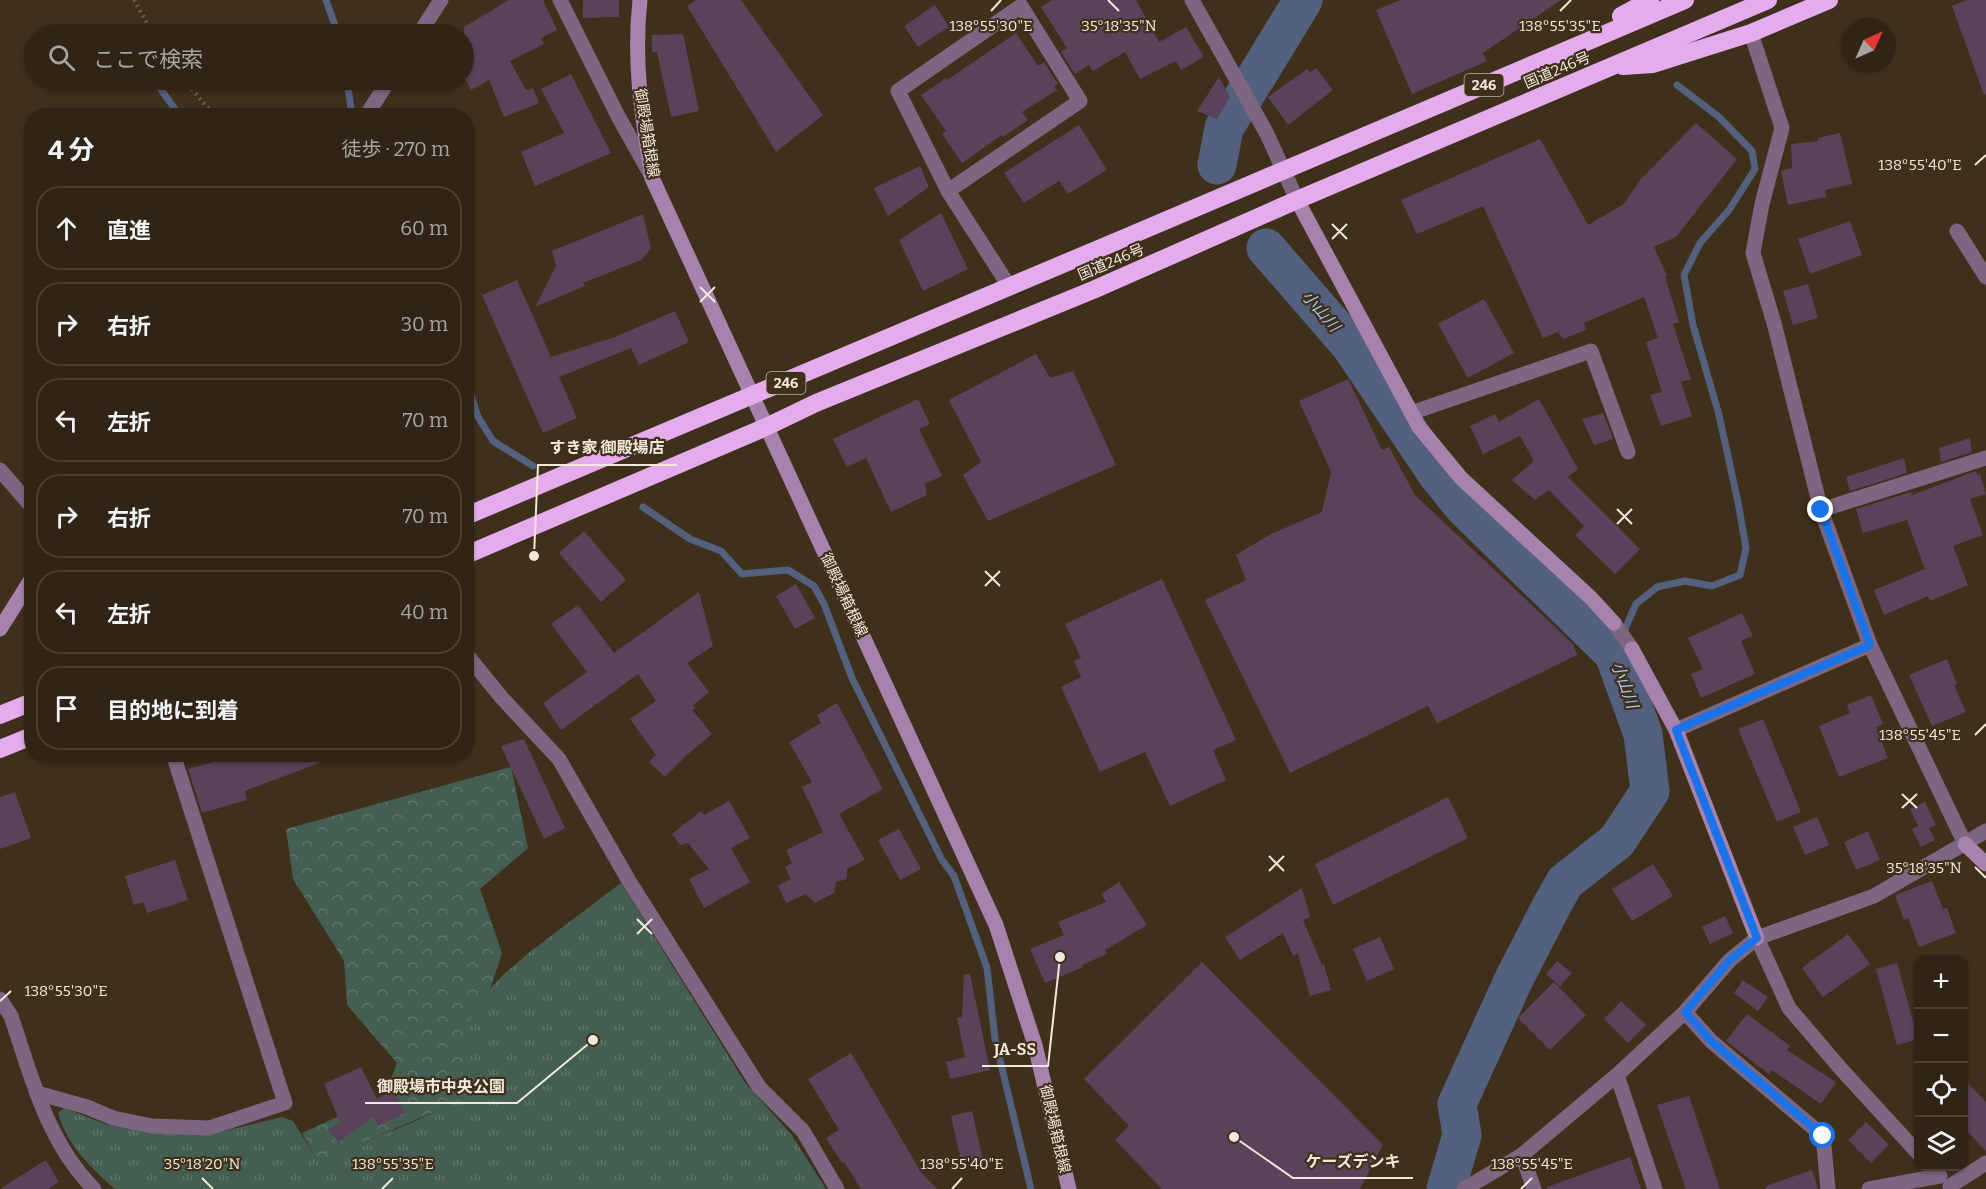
<!DOCTYPE html>
<html lang="ja">
<meta charset="utf-8">
<style>
:root{--surface:#2f2415;--page:#3b3022;--text:#f1f3f6;--muted:#a7a4a0;--line:#4a4134}
body{margin:0;font-family:Bitter,"Noto Sans JP",serif;background:var(--page);color:var(--text)}
.controls{position:absolute;right:18px;bottom:18px;display:grid;overflow:hidden;border-radius:12px;box-shadow:0 2px 4px #0004}
.controls button{width:54px;height:54px;display:grid;place-items:center;padding:0;border:0;border-bottom:2px solid var(--line);background:var(--surface);color:var(--text);font:30px sans-serif}
.compass{position:absolute;left:1842px;top:18px;width:54px;height:54px;border-radius:50%;background:var(--surface);box-shadow:0 2px 4px #0004;rotate:45deg}
.stop{position:absolute;width:18px;height:18px;margin:-14px;border:4px solid #1a73e8;border-radius:50%;background:#fff}
.stop.end{background:#1a73e8;border-color:#fff;box-shadow:0 2px 6px #0008}
.list{margin:0;padding:0;list-style:none}
h2{display:flex;justify-content:space-between;align-items:center;height:78px;margin:0;padding:0 24px;font-size:26px}
h2 small{font-size:20px;font-weight:400;color:var(--muted)}
.list li{display:grid;grid-template-columns:39px 1fr auto;gap:18px;align-items:center;box-sizing:border-box;height:84px;margin:0 12px 12px;padding:0 12px;border:2px solid var(--line);border-radius:24px}
.list b{display:block;font-size:22px;white-space:nowrap}
.list em{font-size:20px;font-style:normal;color:var(--muted)}
.icon{flex:none;width:33px;height:33px;fill:none;stroke:currentColor;stroke-width:2;stroke-linecap:round;stroke-linejoin:round}
.map{position:relative;flex:none;width:1986px;height:1189px;overflow:hidden}
.search{position:absolute;background:var(--surface);box-shadow:0 2px 4px #0004;left:24px;top:24px;width:450px;height:66px;display:flex;align-items:center;gap:15px;box-sizing:border-box;padding:0 21px;border-radius:33px;color:var(--muted);font-size:22px}
.panel{position:absolute;background:var(--surface);box-shadow:0 2px 4px #0004;left:24px;top:108px;width:450px;height:654px;border-radius:24px}
.map>svg:first-child{display:block}
</style>
<div class="map">
<svg width="1986" height="1189" viewBox="0 0 1986 1189">
<defs>
<pattern id="forest-crowns" width="20" height="18" patternUnits="userSpaceOnUse" patternTransform="scale(1.5)"><rect width="20" height="18" fill="#445f52"/><path d="M2 6a3 3 0 1 1 6 0M12 15a3 3 0 1 1 6 0" fill="none" stroke="#5f766a"/></pattern>
<pattern id="park-tufts" width="24" height="20" patternUnits="userSpaceOnUse" patternTransform="scale(1.5)"><rect width="24" height="20" fill="#445f52"/><path d="M3 7l-1-3M5 7V3M7 7l1-3M15 17l-1-3M17 17v-4M19 17l1-3" fill="none" stroke="#5f766a"/></pattern>
</defs>
<rect width="100%" height="100%" fill="#3f301c"/>
<polygon fill="url(#forest-crowns)" points="511,767 528,848 480,889 502,953 458,1088 441,1109 318,1162 302,1133 385,1095 397,1063 347,1005 344,961 293,879 286,829"/>
<path fill="url(#park-tufts)" d="M621 883 746 1084 791 1134 826 1189H115C90 1167 68 1146 58 1113L64 1108 108 1125 140 1129 216 1133 282 1117 293 1121 318 1161 411 1123 441 1109 458 1087 465 1055 469 1025 478 1002 502 976 531 951Z"/>
<g fill="none" stroke-linecap="round" stroke-linejoin="round">
<g stroke="#53617e" stroke-width="7">
<polyline points="326,0 338,34"/>
<polyline points="157,80 162,91 180,116"/>
<polyline points="347,80 352,116"/>
<polyline points="466,380 478,417 493,441 533,466"/>
<polyline points="643,507 690,539 721,551 742,574 788,570 814,586 824,604 852,678 942,860 954,876 987,968 995,1039 1031,1189"/>
<polyline points="1614,654 1636,604 1657,587 1685,581 1712,586 1740,575 1746,548 1738,502 1719,415 1693,325 1684,275 1700,243 1729,210 1755,169 1752,151 1719,117 1677,85"/>
</g>
<g stroke="#53617e" stroke-width="39">
<polyline points="1217,165 1224,128 1258,74 1303,0"/>
<polyline points="1266,248 1351,346 1438,475 1463,506 1614,654 1643,734 1650,791 1617,841 1565,882 1552,905 1514,979 1457,1104 1462,1135 1446,1189"/>
</g>
</g>
<g fill="#5a425a">
<polygon points="509,0 543,0 557,30 541,38 544,44 510,61 526,90 533,88 539,103 504,117 489,80 471,90 464,77 464,27"/>
<polygon points="583,0 619,0 619,17 583,18"/>
<polygon points="696,0 741,0 823,115 776,152 687,6"/>
<polygon points="1052,0 1136,0 1159,42 1186,27 1204,57 1181,70 1176,61 1140,79 1125,52 1093,71 1089,65 1075,74 1061,52 1067,48 1041,7"/>
<polygon points="1400,0 1561,0 1483,53 1487,61 1412,94 1376,10"/>
<polygon points="1967,0 1986,0 1986,94 1984,95 1952,6"/>
<polygon points="935,5 949,27 918,47 904,26"/>
<polygon points="1016,33 1038,66 1044,62 1058,84 1054,86 1057,90 1022,112 1028,120 1003,137 1002,135 962,163 942,134 946,131 921,95 946,78 947,80"/>
<polygon points="683,34 699,111 671,117 657,52 652,52 652,35"/>
<polygon points="1316,68 1333,90 1288,125 1268,97 1307,69 1310,73"/>
<polygon points="571,74 611,153 535,186 521,152 564,133 541,89"/>
<polygon points="1219,77 1230,97 1217,119 1197,111"/>
<polygon points="1696,123 1737,159 1676,237 1654,247 1667,276 1665,277 1679,322 1673,324 1691,379 1681,382 1692,416 1661,426 1650,395 1662,392 1646,342 1658,338 1644,297 1584,323 1586,330 1563,339 1558,332 1543,338 1483,206 1417,234 1401,200 1540,139 1588,225 1624,204 1640,180"/>
<polygon points="1079,125 1107,170 1068,194 1059,181 1024,203 1004,173"/>
<polygon points="1840,133 1852,184 1825,190 1826,197 1788,205 1781,171 1792,168 1791,144 1818,141 1818,138"/>
<polygon points="920,166 929,187 888,216 874,188"/>
<polygon points="941,213 968,269 923,291 899,240"/>
<polygon points="643,214 651,249 641,260 583,283 585,286 535,307 556,266 552,251"/>
<polygon points="1850,221 1862,255 1810,274 1798,239"/>
<polygon points="517,280 551,357 615,337 675,311 689,342 639,365 631,348 559,377 577,418 543,433 482,295"/>
<polygon points="1808,284 1818,318 1793,325 1783,291"/>
<polygon points="1484,299 1514,353 1468,378 1438,324"/>
<polygon points="1036,354 1050,378 1073,371 1116,465 988,521 963,475 981,462 949,400"/>
<polygon points="1348,379 1382,450 1389,447 1415,495 1573,644 1577,655 1437,723 1428,706 1290,773 1205,600 1246,580 1236,555 1271,534 1322,512 1331,472 1299,401"/>
<polygon points="918,399 930,424 919,429 942,476 925,484 927,495 891,512 866,458 847,467 833,439"/>
<polygon points="1539,399 1578,469 1568,477 1640,549 1615,574 1575,535 1584,526 1549,490 1535,500 1512,480 1534,461 1520,436 1483,454 1470,426 1495,414 1499,422"/>
<polygon points="1603,413 1613,439 1594,445 1582,419"/>
<polygon points="1970,438 1972,452 1941,462 1939,448"/>
<polygon points="1904,458 1907,473 1850,491 1846,477"/>
<polygon points="1976,471 1977,475 1980,474 1986,494 1970,499 1983,535 1953,546 1968,585 1930,601 1928,596 1884,615 1874,590 1925,569 1907,520 1863,533 1856,509 1911,492 1912,495"/>
<polygon points="584,531 626,580 601,602 559,553"/>
<polygon points="1162,579 1236,740 1213,750 1226,780 1170,806 1145,752 1100,772 1061,687 1081,677 1074,661 1081,658 1065,624"/>
<polygon points="796,584 815,618 795,629 776,596"/>
<polygon points="699,592 713,646 687,663 709,692 693,705 696,708 692,710 712,734 688,754 665,777 649,762 656,755 630,719 656,701 638,674 561,730 543,703 587,672 551,624 578,605 614,653"/>
<polygon points="1742,613 1753,636 1741,641 1755,674 1701,698 1691,674 1703,669 1688,638"/>
<polygon points="1947,659 1957,684 1954,685 1966,712 1932,726 1909,675"/>
<polygon points="1871,695 1883,724 1876,727 1888,758 1839,777 1819,726 1850,713 1847,705"/>
<polygon points="837,703 883,789 839,814 865,860 847,869 847,879 836,882 834,893 815,903 806,894 786,903 778,886 791,879 785,867 792,863 786,850 823,832 802,787 812,782 789,742 821,723 817,715"/>
<polygon points="1763,719 1801,812 1777,822 1738,729"/>
<polygon points="524,739 565,828 544,839 501,746"/>
<polygon points="220,754 338,754 338,756 245,791 247,800 202,813 188,769 217,761"/>
<polygon points="15,792 31,838 0,849 0,797"/>
<polygon points="1448,797 1468,838 1333,905 1315,864"/>
<polygon points="729,801 750,838 731,848 750,882 704,908 689,879 709,869 688,843 680,845 672,834 701,811 704,815"/>
<polygon points="1925,802 1936,825 1929,828 1935,840 1921,847 1912,829 1918,826 1910,809"/>
<polygon points="1817,817 1829,845 1805,855 1793,827"/>
<polygon points="899,829 921,869 900,880 878,840"/>
<polygon points="1868,831 1880,860 1856,870 1844,842"/>
<polygon points="175,860 188,900 147,913 143,902 134,905 125,876"/>
<polygon points="1653,864 1673,896 1632,921 1612,889"/>
<polygon points="1932,881 1943,909 1947,908 1956,933 1919,947 1908,918 1904,920 1895,895"/>
<polygon points="1119,882 1147,925 1105,950 1107,954 1082,965 1083,967 1045,983 1030,949 1064,935 1058,922 1106,902 1101,894"/>
<polygon points="1302,888 1310,917 1303,920 1322,965 1324,964 1331,990 1310,996 1298,954 1293,956 1283,933 1240,960 1225,937"/>
<polygon points="1725,916 1733,933 1710,944 1702,927"/>
<polygon points="1848,934 1870,964 1823,997 1802,968"/>
<polygon points="1380,937 1394,969 1367,981 1353,949"/>
<polygon points="1557,961 1572,973 1560,986 1546,974"/>
<polygon points="1202,962 1383,1145 1360,1189 1162,1189 1115,1140 1129,1126 1084,1079"/>
<polygon points="1897,963 1918,1039 1897,1045 1876,969"/>
<polygon points="964,974 970,974 990,1070 950,1079 946,1062 965,1057 957,1018 962,1017"/>
<polygon points="1743,980 1768,997 1758,1011 1734,993"/>
<polygon points="1554,982 1586,1015 1550,1050 1518,1018"/>
<polygon points="1621,1001 1646,1025 1628,1043 1604,1019"/>
<polygon points="1747,1014 1790,1046 1787,1050 1836,1082 1821,1104 1772,1070 1769,1074 1726,1041"/>
<polygon points="851,1053 921,1172 937,1189 861,1189 844,1162 842,1163 826,1138 839,1130 808,1079"/>
<polygon points="361,1067 377,1099 394,1090 405,1113 378,1126 374,1116 339,1142 328,1130 340,1122 324,1084"/>
<polygon points="1964,1079 1986,1102 1986,1151 1964,1128"/>
<polygon points="1689,1096 1720,1189 1686,1189 1657,1105"/>
<polygon points="972,1111 983,1160 962,1165 951,1116"/>
<polygon points="1866,1122 1889,1145 1871,1163 1848,1140"/>
<polygon points="1630,1157 1641,1189 1547,1189 1547,1187"/>
<polygon points="46,1160 59,1182 48,1189 0,1189"/>
<polygon points="1812,1170 1818,1189 1766,1189 1766,1186"/>
</g>
<g fill="none" stroke-linecap="round" stroke-linejoin="round">
<g stroke="#786b59" stroke-width="4" stroke-dasharray="1.5 4.5" stroke-linecap="butt">
<polyline points="134,0 153,34"/>
<polyline points="184,80 215,116"/>
</g>
<g stroke="#7d6681" stroke-width="15">
<polyline points="560,0 618,116 651,175"/>
<polyline points="1192,0 1267,134 1297,200"/>
<polyline points="1751,33 1782,128 1762,204 1753,253 1774,323 1821,510 1870,645 1965,844"/>
<polyline points="419,34 441,0"/>
<polyline points="366,116 389,80"/>
<polyline points="948,191 1080,101 1021,6 898,91 948,191 1009,286"/>
<polyline points="1957,231 1986,277"/>
<polyline points="1411,413 1591,351 1628,452"/>
<polyline points="0,470 32,507"/>
<polyline points="1821,510 1986,458"/>
<polyline points="1614,623 1632,649"/>
<polyline points="466,654 502,698 559,759 629,881 759,1087 803,1131 837,1189"/>
<polyline points="1676,730 1870,645"/>
<polyline points="1757,938 1789,1008 1841,1069 1918,1153"/>
<path d="M0 999 11 1016C32 1078 47 1142 94 1189"/>
<polyline points="1685,1012 1711,1041 1823,1136 1828,1189"/>
<polyline points="1617,1075 1655,1189"/>
<polyline points="37,1093 87,1107 113,1118 152,1126 209,1128 285,1103 173,754"/>
<polyline points="1522,1155 1534,1189"/>
<polyline points="1950,1186 1986,1163"/>
<polyline points="1464,1189 1522,1155 1617,1075 1685,1012 1730,960 1757,938 1874,896 1986,831"/>
<polyline points="1869,1189 1940,1176"/>
</g>
<g stroke="#a782ad" stroke-width="15">
<path d="M640 0C633 62 642 117 652 178L996 925 1035 1045 1069 1189"/>
<polyline points="1297,200 1419,427 1461,478 1591,598 1614,623"/>
<polyline points="0,629 32,578"/>
<polyline points="1632,649 1676,730 1757,938"/>
<polyline points="1965,844 1986,864"/>
</g>
<g stroke="#e4abed" stroke-width="18">
<polyline points="1621,16 1650,0"/>
<polyline points="1623,66 1653,64 1751,33 1829,0"/>
<path d="M466 516C874 347 1278 171 1685 0"/>
<polyline points="466,555 766,427 816,403 1093,290 1297,200 1768,0"/>
<polyline points="0,715 32,702"/>
<polyline points="0,749 32,736"/>
</g>
</g>
<g fill="none" stroke-linecap="round" stroke-linejoin="round">
<polyline stroke="#1a73e8" stroke-width="8" points="1821,510 1870,645 1676,730 1757,938 1730,960 1685,1012 1711,1041 1823,1136"/>
</g>
<path fill="none" stroke="#f2e9dc" stroke-width="2" d="M1108 0 1119 11M991 11 1001 0M1560 11 1571 0M1975 165 1986 155M1332 224 1347 239M1332 239 1347 224M700 287 715 302M700 302 715 287M1617 509 1632 524M1617 524 1632 509M985 571 1000 586M985 586 1000 571M1975 735 1986 724M1902 794 1917 808M1902 808 1917 794M1269 856 1284 871M1975 867 1986 878M1269 871 1284 856M637 919 652 934M637 934 652 919M0 1001 11 991M202 1178 213 1189M382 1189 393 1178M952 1189 962 1178M1521 1189 1532 1178"/>
<g text-anchor="middle" dominant-baseline="central" stroke-width="4.5" stroke-linejoin="round" paint-order="stroke">
<g fill="#3f301c" stroke="#bcb2a2" stroke-width="1.5">
<rect x="1464.5" y="74" width="39" height="22" rx="4.5"/>
<rect x="766.5" y="372" width="39" height="22" rx="4.5"/>
</g>
<g font-size="14" font-weight="bold" fill="#f2e9dc">
<text x="1484" y="85">246</text>
<text x="786" y="383">246</text>
</g>
<g font-size="15" fill="#f2e9dc" stroke="#3f301c">
<text transform="translate(1557 70) rotate(-23)">国道246号</text>
<text transform="translate(647 133) rotate(81)">御殿場箱根線</text>
<text transform="translate(1111 262) rotate(-23)">国道246号</text>
<text transform="translate(844 595) rotate(65)">御殿場箱根線</text>
<text transform="translate(1055 1129) rotate(77)">御殿場箱根線</text>
</g>
<g font-size="16" font-style="italic" fill="#acc6fa" stroke="#3f301c">
<text transform="translate(1321 311) rotate(49)">小山川</text>
<text transform="translate(1625 685) rotate(70)">小山川</text>
</g>
</g>
<g font-size="15" text-anchor="middle" fill="#f2e9dc" stroke="#3f301c" stroke-width="4.5" stroke-linejoin="round" paint-order="stroke">
<text x="991" y="31">138°55'30"E</text>
<text x="1119" y="31">35°18'35"N</text>
<text x="1560" y="31">138°55'35"E</text>
<text x="1920" y="170">138°55'40"E</text>
<text x="1920" y="740">138°55'45"E</text>
<text x="1924" y="873">35°18'35"N</text>
<text x="66" y="996">138°55'30"E</text>
<text x="202" y="1169">35°18'20"N</text>
<text x="393" y="1169">138°55'35"E</text>
<text x="962" y="1169">138°55'40"E</text>
<text x="1532" y="1169">138°55'45"E</text>
</g>
<path fill="none" stroke="#f2e9dc" stroke-width="2" d="M534 556L538 465H677M1060 957L1048 1066H982M593 1040L517 1103H365M1234 1137L1293 1178H1413"/>
<g fill="#f2e9dc" stroke="#3f301c" stroke-width="2">
<circle cx="534" cy="556" r="6"/>
<circle cx="1060" cy="957" r="6"/>
<circle cx="593" cy="1040" r="6"/>
<circle cx="1234" cy="1137" r="6"/>
</g>
<g font-size="16" text-anchor="middle" font-weight="bold" fill="#f2e9dc" stroke="#3f301c" stroke-width="4.5" stroke-linejoin="round" paint-order="stroke">
<text x="607" y="453">すき家 御殿場店</text>
<text x="1015" y="1055">JA-SS</text>
<text x="441" y="1092">御殿場市中央公園</text>
<text x="1353" y="1167">ケーズデンキ</text>
</g>
</svg>
<div class="controls">
<button>+</button>
<button>−</button>
<button><svg class="icon" aria-label="locate" viewBox="0 0 24 24"><circle cx="12" cy="12" r="6"/><path d="M12 2v4M12 18v4M2 12h4M18 12h4"/></svg></button>
<button><svg class="icon" aria-label="layers" viewBox="0 0 24 24"><path d="M12 4l9 5-9 5-9-5zM3 14l9 5 9-5"/></svg></button>
</div>
<svg class="compass" viewBox="-18 -18 36 36"><path d="M0-13l5 13h-10z" fill="#e53935"/><path d="M0 13l5-13h-10z" fill="#a7a4a0"/></svg>
<div class="stop" style="left:1823px;top:1136px"></div>
<div class="stop end" style="left:1821px;top:510px"></div>
<div class="search"><svg class="icon" aria-label="search" viewBox="0 0 24 24"><circle cx="10" cy="10" r="6"/><path d="M15 15l6 6"/></svg>ここで検索</div>
<section class="panel">
<h2>4 分<small>徒歩 · 270 m</small></h2>
<ul class="list">
<li><svg class="icon" aria-label="ahead" viewBox="0 0 24 24"><path d="M12 20V5M6 11l6-6 6 6"/></svg><div><b>直進</b></div><em>60 m</em></li>
<li><svg class="icon" aria-label="right" viewBox="0 0 24 24"><path d="M7 20v-9h11M14 6l5 5-5 5"/></svg><div><b>右折</b></div><em>30 m</em></li>
<li><svg class="icon" aria-label="left" viewBox="0 0 24 24"><path d="M17 20v-9H6M10 6l-5 5 5 5"/></svg><div><b>左折</b></div><em>70 m</em></li>
<li><svg class="icon" aria-label="right" viewBox="0 0 24 24"><path d="M7 20v-9h11M14 6l5 5-5 5"/></svg><div><b>右折</b></div><em>70 m</em></li>
<li><svg class="icon" aria-label="left" viewBox="0 0 24 24"><path d="M17 20v-9H6M10 6l-5 5 5 5"/></svg><div><b>左折</b></div><em>40 m</em></li>
<li><svg class="icon" aria-label="arrive" viewBox="0 0 24 24"><path d="M6 21V4h12l-3 4 3 4H6"/></svg><div><b>目的地に到着</b></div></li>
</ul>
</section>
</div>
